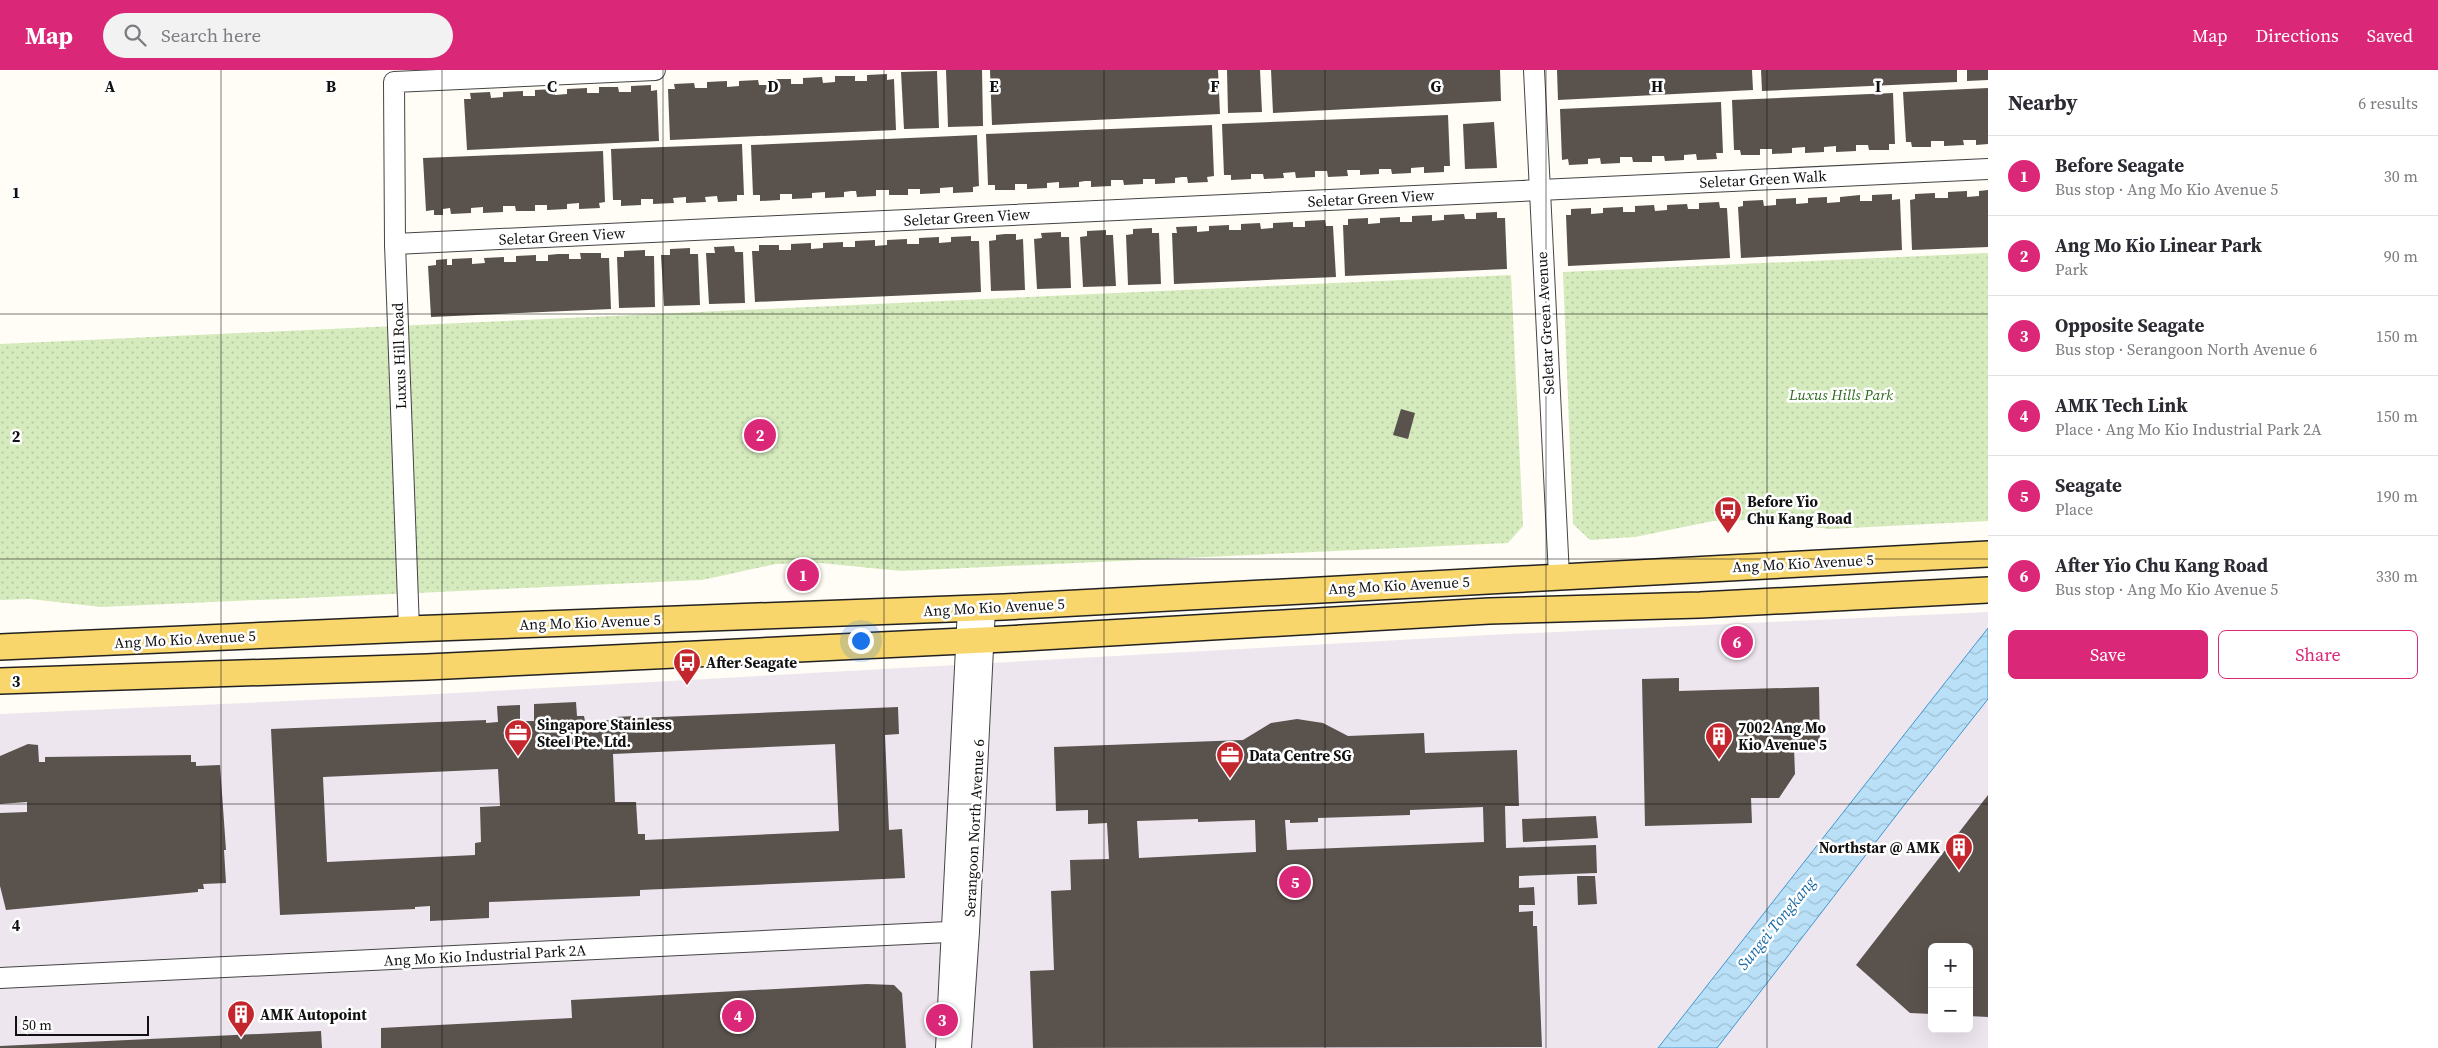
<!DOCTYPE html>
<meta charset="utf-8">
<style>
:root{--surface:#fff;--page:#f2f2f3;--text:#2b2b33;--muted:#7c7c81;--line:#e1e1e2;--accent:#db2777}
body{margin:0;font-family:"Source Serif 4",serif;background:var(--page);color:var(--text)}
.controls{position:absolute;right:15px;bottom:15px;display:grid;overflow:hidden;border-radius:8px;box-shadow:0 5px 20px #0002}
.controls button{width:45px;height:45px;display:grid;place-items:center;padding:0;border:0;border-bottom:1px solid var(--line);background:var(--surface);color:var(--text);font:25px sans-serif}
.scale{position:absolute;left:15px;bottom:12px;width:134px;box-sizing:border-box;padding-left:5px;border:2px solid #111;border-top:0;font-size:14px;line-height:18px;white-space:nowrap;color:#111;-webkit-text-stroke:4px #fff;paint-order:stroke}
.you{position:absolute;left:860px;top:570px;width:18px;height:18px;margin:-12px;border:4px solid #fff;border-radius:50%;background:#1a73e8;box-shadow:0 0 0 8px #1a73e833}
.badge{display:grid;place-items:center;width:32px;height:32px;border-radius:50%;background:var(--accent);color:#fff;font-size:16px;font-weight:700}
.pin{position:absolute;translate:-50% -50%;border:2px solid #fff;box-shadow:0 1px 5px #0006}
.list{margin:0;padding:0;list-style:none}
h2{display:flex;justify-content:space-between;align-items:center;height:65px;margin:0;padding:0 20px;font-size:21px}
h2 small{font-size:16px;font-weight:400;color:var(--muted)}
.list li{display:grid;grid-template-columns:32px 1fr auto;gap:15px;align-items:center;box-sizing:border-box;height:80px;padding:0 20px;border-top:1px solid var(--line)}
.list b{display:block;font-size:19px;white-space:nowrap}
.list p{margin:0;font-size:16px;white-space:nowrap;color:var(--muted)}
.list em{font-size:16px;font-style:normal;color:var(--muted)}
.actions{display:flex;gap:10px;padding:15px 20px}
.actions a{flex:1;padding:11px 0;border:1px solid var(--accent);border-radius:8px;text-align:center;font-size:18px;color:var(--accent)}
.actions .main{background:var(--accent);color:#fff}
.icon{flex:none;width:28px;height:28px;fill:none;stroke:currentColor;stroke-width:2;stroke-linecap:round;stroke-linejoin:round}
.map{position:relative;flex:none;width:1988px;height:978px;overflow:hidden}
header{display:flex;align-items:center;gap:30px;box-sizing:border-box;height:70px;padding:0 25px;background:var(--accent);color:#fff}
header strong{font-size:24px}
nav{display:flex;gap:28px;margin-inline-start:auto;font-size:18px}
.search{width:350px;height:45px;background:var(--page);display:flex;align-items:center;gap:12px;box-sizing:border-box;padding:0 18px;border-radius:28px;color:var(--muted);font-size:19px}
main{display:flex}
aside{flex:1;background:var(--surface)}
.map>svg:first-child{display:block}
</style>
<header>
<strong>Map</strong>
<div class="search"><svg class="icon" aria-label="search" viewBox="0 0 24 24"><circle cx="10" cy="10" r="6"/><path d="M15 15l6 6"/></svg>Search here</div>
<nav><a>Map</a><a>Directions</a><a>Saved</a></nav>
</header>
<main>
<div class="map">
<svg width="1988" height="978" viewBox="0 0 1988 978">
<defs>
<pattern id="grass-dots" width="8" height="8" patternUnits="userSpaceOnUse" patternTransform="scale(1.25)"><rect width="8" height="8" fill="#d5ebbd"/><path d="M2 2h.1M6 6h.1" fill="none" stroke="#b6c8a1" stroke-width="1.8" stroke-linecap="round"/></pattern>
<pattern id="water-waves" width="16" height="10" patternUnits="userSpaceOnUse" patternTransform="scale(1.25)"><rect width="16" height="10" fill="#b9e0f7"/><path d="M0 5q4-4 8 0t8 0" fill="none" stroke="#9ebfd3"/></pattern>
</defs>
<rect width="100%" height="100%" fill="#fffdf5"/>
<path fill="#eee6ef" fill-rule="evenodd" d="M1988 542V978H0V644L419 625 1489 565ZM1932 877H1969V959H1932Z"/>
<g fill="url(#grass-dots)">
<polygon points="1988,183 1988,451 1830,459 1752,450 1713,451 1635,467 1590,470 1573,454 1563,202"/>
<polygon points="1511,205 1523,456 1508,473 901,501 820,493 776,494 702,510 101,537 30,529 0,530 0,274"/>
</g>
<polygon fill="url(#water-waves)" stroke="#3f96cf" points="1988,558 1988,629 1905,734 1717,978 1658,978"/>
<g fill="#5a524d" fill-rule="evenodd">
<polygon points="946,0 982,0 983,56 948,57"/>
<polygon points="990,0 1218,0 1220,44 992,55"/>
<polygon points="1227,0 1260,0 1262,42 1228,43"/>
<polygon points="1271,0 1500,0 1501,31 1273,43"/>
<polygon points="1557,0 1752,0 1753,20 1558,30"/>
<polygon points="1761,0 1957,0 1957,12 1762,21"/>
<polygon points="1967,0 1988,0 1988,10 1967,11"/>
<polygon points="937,1 939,58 904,59 901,2"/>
<polygon points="887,4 887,10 894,9 896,60 670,70 668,19 675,19 674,14 694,13 695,18 707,18 707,12 727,11 727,17 739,16 739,11 758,10 759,15 771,15 771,9 791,9 791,14 803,14 803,8 822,7 823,13 835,12 835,6 855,6 855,11 867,11 867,5"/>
<polygon points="651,15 651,21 657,20 659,71 467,80 464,29 471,29 470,23 490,22 491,28 503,27 503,22 523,21 523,26 535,26 535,20 554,19 555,25 567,24 567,19 587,18 587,23 599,23 599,17 618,17 619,22 631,22 631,16"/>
<polygon points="1988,18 1988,74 1976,75 1976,70 1963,70 1964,75 1944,76 1944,71 1931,71 1931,77 1912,77 1911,72 1906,72 1903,22"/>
<polygon points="1893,23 1895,74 1889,74 1889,80 1869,80 1868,75 1856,75 1856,81 1836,82 1836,76 1824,77 1824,82 1805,83 1805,77 1792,78 1792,83 1772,84 1772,79 1760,79 1760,85 1741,85 1740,80 1734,80 1732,30"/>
<polygon points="1721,32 1723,83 1716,83 1717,89 1697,90 1696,84 1684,85 1684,90 1665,91 1664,86 1652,86 1652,92 1633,92 1632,87 1620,87 1620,93 1601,94 1600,88 1588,89 1588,94 1569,95 1568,89 1562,90 1560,39"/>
<polygon points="1448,45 1450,96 1444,96 1444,102 1424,103 1424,97 1411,98 1411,103 1392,104 1391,99 1379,99 1379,104 1360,105 1360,100 1347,100 1348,106 1328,107 1327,101 1315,101 1315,107 1296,108 1295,102 1283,103 1284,108 1264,109 1263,104 1251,104 1251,109 1231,110 1231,105 1224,105 1222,54"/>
<polygon points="1494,52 1497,98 1465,99 1463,54"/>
<polygon points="1212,55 1214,106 1207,107 1208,112 1188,113 1187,107 1182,107 1175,108 1175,113 1155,114 1155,109 1143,109 1143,114 1124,115 1123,110 1111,110 1111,116 1091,117 1091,111 1085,111 1079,112 1079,117 1059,118 1059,112 1047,113 1047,118 1027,119 1027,114 1015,114 1015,120 995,120 995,115 988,115 986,64"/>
<polygon points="977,65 979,116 973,117 973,122 953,123 953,117 940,118 940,123 920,124 920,119 908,119 908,125 889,125 889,120 876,120 876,126 857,127 856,121 851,121 844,122 844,127 825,128 825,122 812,123 812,128 792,129 792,124 780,124 780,130 760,131 760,125 753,125 751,75"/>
<polygon points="742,74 744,125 737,125 737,131 718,132 717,126 705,127 706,132 686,133 686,127 673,128 674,133 653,134 653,129 641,129 641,135 621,136 621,130 613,130 611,79"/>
<polygon points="603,81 605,132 599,133 600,138 579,139 579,133 567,134 567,139 547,140 547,135 535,135 535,141 516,141 515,136 503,136 503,142 483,143 483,137 471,138 471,143 451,144 450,138 443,139 443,145 434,145 434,140 426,141 423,88"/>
<polygon points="1988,120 1988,177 1912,180 1910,130 1915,129 1915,124 1935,123 1935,128 1948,128 1948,122 1967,121 1967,127 1979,126 1979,121"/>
<polygon points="1892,124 1892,130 1900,129 1902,180 1741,188 1738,137 1743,136 1743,131 1763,130 1764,136 1776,135 1776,129 1796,128 1796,134 1808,133 1808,128 1827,127 1827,133 1840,132 1840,127 1860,125 1860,131 1872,131 1872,125"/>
<polygon points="1719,132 1720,138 1727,138 1730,188 1568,196 1566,145 1571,145 1571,139 1591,138 1591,144 1603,143 1603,138 1623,137 1623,142 1635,142 1635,136 1654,135 1655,141 1667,140 1667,135 1687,134 1688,139 1699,139 1699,133"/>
<polygon points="1497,142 1497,148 1505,148 1507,199 1345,206 1343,155 1348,155 1348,149 1368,148 1368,154 1380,153 1380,148 1400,147 1400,152 1412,152 1412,146 1432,145 1432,151 1444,150 1444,145 1464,144 1465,149 1476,149 1476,143"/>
<polygon points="1325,150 1326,156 1333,156 1336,207 1174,214 1172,163 1177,163 1176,157 1197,156 1197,162 1209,161 1209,156 1229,155 1229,160 1241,160 1241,154 1260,153 1261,159 1273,158 1273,153 1293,152 1293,157 1305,157 1305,151"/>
<polygon points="1152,158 1152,163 1159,163 1161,214 1128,215 1126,165 1133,164 1133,159"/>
<polygon points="1106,160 1106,165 1113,165 1116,216 1083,217 1080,167 1087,166 1087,161"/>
<polygon points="1061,162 1061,167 1069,167 1071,218 1037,219 1034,169 1042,168 1041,163"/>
<polygon points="1005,164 1016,164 1016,170 1023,169 1025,220 991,221 989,171 996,170 996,165"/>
<polygon points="971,166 971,171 979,171 981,222 755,232 752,181 759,181 759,175 779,175 779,180 791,180 791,174 811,173 811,179 823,178 823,173 843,172 843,177 855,177 855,171 875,170 875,176 887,175 887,170 907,169 907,174 919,174 919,168 939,167 939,173 951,172 951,167"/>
<polygon points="734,176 735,182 743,182 745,233 709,234 706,183 715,183 714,177"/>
<polygon points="690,178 690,184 698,184 700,235 664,236 661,185 670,185 670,179"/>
<polygon points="645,180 645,186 654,186 655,237 619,238 617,187 624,187 624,181"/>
<polygon points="580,183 601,183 601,188 609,188 611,239 431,247 428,196 436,195 436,190 447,189 447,195 452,195 452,189 472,188 472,194 485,193 484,188 504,187 504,192 516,192 516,186 536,185 536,191 548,191 548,185 558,184 569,184 569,189 581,189"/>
<polygon points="1401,339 1415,343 1408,369 1393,365"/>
<polygon points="1679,608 1679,621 1819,617 1820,676 1794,677 1795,704 1779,728 1751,728 1752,753 1645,756 1642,609"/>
<path d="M576 632 577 646H584L585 651 615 650 614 647 636 646V648L898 637 899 664 885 665 889 760 902 759 905 808 640 820V826L489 832V848L430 851V836L415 837V839L280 845 271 659 486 650V653L498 652 497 636 520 635V651H534V634ZM835 674 839 761 645 770V764H638L636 732H615L613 684ZM498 699 500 736 480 737 481 772 475 773V785L327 792 323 707Z"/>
<path d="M1297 649 1323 653 1348 666 1424 663 1425 683 1517 680 1519 736H1505L1506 778 1596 775 1597 803 1519 806V818L1534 817 1535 835H1519V842L1533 841V856H1537L1542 977 1033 978 1030 901 1054 900 1051 821 1071 820 1070 790 1109 789 1107 753 1088 754V740L1056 741 1054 677 1243 670 1271 653ZM1483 737 1484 772 1287 780 1285 750H1290V753L1318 752V748L1410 745V740ZM1198 749V752L1255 750 1256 782 1139 788 1137 751Z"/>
<polygon points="28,674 38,675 39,692 45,692 45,687 191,685 191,692 196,692 196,696 220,695 226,780 224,780 226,813 203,814 204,819 198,819 198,822 6,840 0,816 0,743 27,742 27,732 0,734 0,686"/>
<polygon points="1988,725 1988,947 1969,946 1969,877 1932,877 1932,944 1910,943 1856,895"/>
<polygon points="1596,746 1598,768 1523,772 1522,749"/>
<polygon points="1577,806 1595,806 1597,834 1578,835"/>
<polygon points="867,914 894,915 902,923 906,978 381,978 381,958 572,948 571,930"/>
<polygon points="321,961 322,978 0,978 0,976"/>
</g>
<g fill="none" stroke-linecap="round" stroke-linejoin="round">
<g stroke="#444" stroke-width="22">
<g id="minor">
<polyline points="1534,0 1559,506"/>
<polyline points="395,174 1988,99"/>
<polyline points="409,559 395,174 394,12 655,0"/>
<polyline points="0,908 969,861"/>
<polyline points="946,978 968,538"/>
<polyline points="961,978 969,861 985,538"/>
</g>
</g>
<g stroke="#222" stroke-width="28">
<g id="major">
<polyline points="0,577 409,559 1004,537 1988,484"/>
<polyline points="0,611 427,597 1005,569 1489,541 1700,535 1988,520"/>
</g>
</g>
<use href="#minor" stroke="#fff" stroke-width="20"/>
<use href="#major" stroke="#f9d66b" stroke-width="25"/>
</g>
<path fill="none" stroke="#111" stroke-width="1" stroke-opacity="0.55" d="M221 0V978M442 0V978M663 0V978M884 0V978M1104 0V978M1325 0V978M1546 0V978M1767 0V978M0 244H1988M0 489H1988M0 734H1988"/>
<defs>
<g id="bus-pin" transform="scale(1.4375)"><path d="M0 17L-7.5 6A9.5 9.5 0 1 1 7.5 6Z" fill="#c4262e" stroke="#fff"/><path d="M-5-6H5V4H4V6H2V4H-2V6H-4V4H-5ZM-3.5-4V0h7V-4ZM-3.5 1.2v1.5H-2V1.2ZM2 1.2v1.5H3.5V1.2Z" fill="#fff"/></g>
<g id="office-pin" transform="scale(1.4375)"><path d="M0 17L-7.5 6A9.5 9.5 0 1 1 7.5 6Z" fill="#c4262e" stroke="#fff"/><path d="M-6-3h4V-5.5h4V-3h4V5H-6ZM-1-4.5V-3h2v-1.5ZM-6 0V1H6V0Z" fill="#fff"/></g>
<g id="building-pin" transform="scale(1.4375)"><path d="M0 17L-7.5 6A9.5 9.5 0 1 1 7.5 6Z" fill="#c4262e" stroke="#fff"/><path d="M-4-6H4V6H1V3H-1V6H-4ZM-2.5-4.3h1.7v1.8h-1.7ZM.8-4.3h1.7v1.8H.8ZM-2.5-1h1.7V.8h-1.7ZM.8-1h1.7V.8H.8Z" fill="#fff"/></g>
</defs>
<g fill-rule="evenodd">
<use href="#bus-pin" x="1728" y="440"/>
<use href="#bus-pin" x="687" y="592"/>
<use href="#office-pin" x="518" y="663"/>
<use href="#building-pin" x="1719" y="666"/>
<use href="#office-pin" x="1230" y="685"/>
<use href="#building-pin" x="1959" y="777"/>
<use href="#building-pin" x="241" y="944"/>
</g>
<g text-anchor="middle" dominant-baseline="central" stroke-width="5" stroke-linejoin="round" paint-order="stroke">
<g font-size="15" fill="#111" stroke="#fff">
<text transform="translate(1763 109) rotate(-3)">Seletar Green Walk</text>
<text transform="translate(1371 128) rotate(-3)">Seletar Green View</text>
<text transform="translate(967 147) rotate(-3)">Seletar Green View</text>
<text transform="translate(562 166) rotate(-3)">Seletar Green View</text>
<text transform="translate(1545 253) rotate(-93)">Seletar Green Avenue</text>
<text transform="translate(399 286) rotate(-92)">Luxus Hill Road</text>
<text transform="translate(1803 493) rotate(-3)">Ang Mo Kio Avenue 5</text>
<text transform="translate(1399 515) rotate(-3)">Ang Mo Kio Avenue 5</text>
<text transform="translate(994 537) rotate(-3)">Ang Mo Kio Avenue 5</text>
<text transform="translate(590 552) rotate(-2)">Ang Mo Kio Avenue 5</text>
<text transform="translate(185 569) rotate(-3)">Ang Mo Kio Avenue 5</text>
<text transform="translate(974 758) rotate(-87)">Serangoon North Avenue 6</text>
<text transform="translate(485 885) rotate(-3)">Ang Mo Kio Industrial Park 2A</text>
</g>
<g font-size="15" font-style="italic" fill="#2f6b1f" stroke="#fff">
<text x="1841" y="324">Luxus Hills Park</text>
</g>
<g font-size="15" font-weight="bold" fill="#111" stroke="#fff" text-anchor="start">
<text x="1747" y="431">Before Yio<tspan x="1747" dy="17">Chu Kang Road</tspan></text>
<text x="706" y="592">After Seagate</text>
<text x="537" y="654">Singapore Stainless<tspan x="537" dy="17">Steel Pte. Ltd.</tspan></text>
<text x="1738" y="657">7002 Ang Mo<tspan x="1738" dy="17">Kio Avenue 5</tspan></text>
<text x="1249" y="685">Data Centre SG</text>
<text x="1940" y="777" text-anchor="end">Northstar @ AMK</text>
<text x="260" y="944">AMK Autopoint</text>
</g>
<g font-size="16" font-style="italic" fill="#1768a6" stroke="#fff">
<text transform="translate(1776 853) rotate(-51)">Sungei Tongkang</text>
</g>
</g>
<g font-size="16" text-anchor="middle" font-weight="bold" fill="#111" stroke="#fff" stroke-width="5" stroke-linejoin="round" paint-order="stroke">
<text x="110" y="22">A</text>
<text x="331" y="22">B</text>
<text x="552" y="22">C</text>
<text x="773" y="22">D</text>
<text x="994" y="22">E</text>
<text x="1215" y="22">F</text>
<text x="1436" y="22">G</text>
<text x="1657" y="22">H</text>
<text x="1878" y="22">I</text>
<text x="16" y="128">1</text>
<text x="16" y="372">2</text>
<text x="16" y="617">3</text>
<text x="16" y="861">4</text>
</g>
</svg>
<div class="controls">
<button>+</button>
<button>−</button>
</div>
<div class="scale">50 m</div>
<div class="you"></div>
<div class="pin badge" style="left:803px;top:505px">1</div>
<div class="pin badge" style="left:760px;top:365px">2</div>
<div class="pin badge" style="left:942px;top:950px">3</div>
<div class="pin badge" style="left:738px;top:946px">4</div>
<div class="pin badge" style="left:1295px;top:812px">5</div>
<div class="pin badge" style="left:1737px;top:572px">6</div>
</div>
<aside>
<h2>Nearby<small>6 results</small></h2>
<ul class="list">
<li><span class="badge">1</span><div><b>Before Seagate</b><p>Bus stop · Ang Mo Kio Avenue 5</p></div><em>30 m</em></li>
<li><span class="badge">2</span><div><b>Ang Mo Kio Linear Park</b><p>Park</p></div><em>90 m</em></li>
<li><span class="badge">3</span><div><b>Opposite Seagate</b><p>Bus stop · Serangoon North Avenue 6</p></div><em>150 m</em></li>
<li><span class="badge">4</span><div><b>AMK Tech Link</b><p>Place · Ang Mo Kio Industrial Park 2A</p></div><em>150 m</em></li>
<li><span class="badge">5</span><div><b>Seagate</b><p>Place</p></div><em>190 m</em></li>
<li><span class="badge">6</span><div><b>After Yio Chu Kang Road</b><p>Bus stop · Ang Mo Kio Avenue 5</p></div><em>330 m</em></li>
</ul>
<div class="actions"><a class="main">Save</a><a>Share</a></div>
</aside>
</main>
